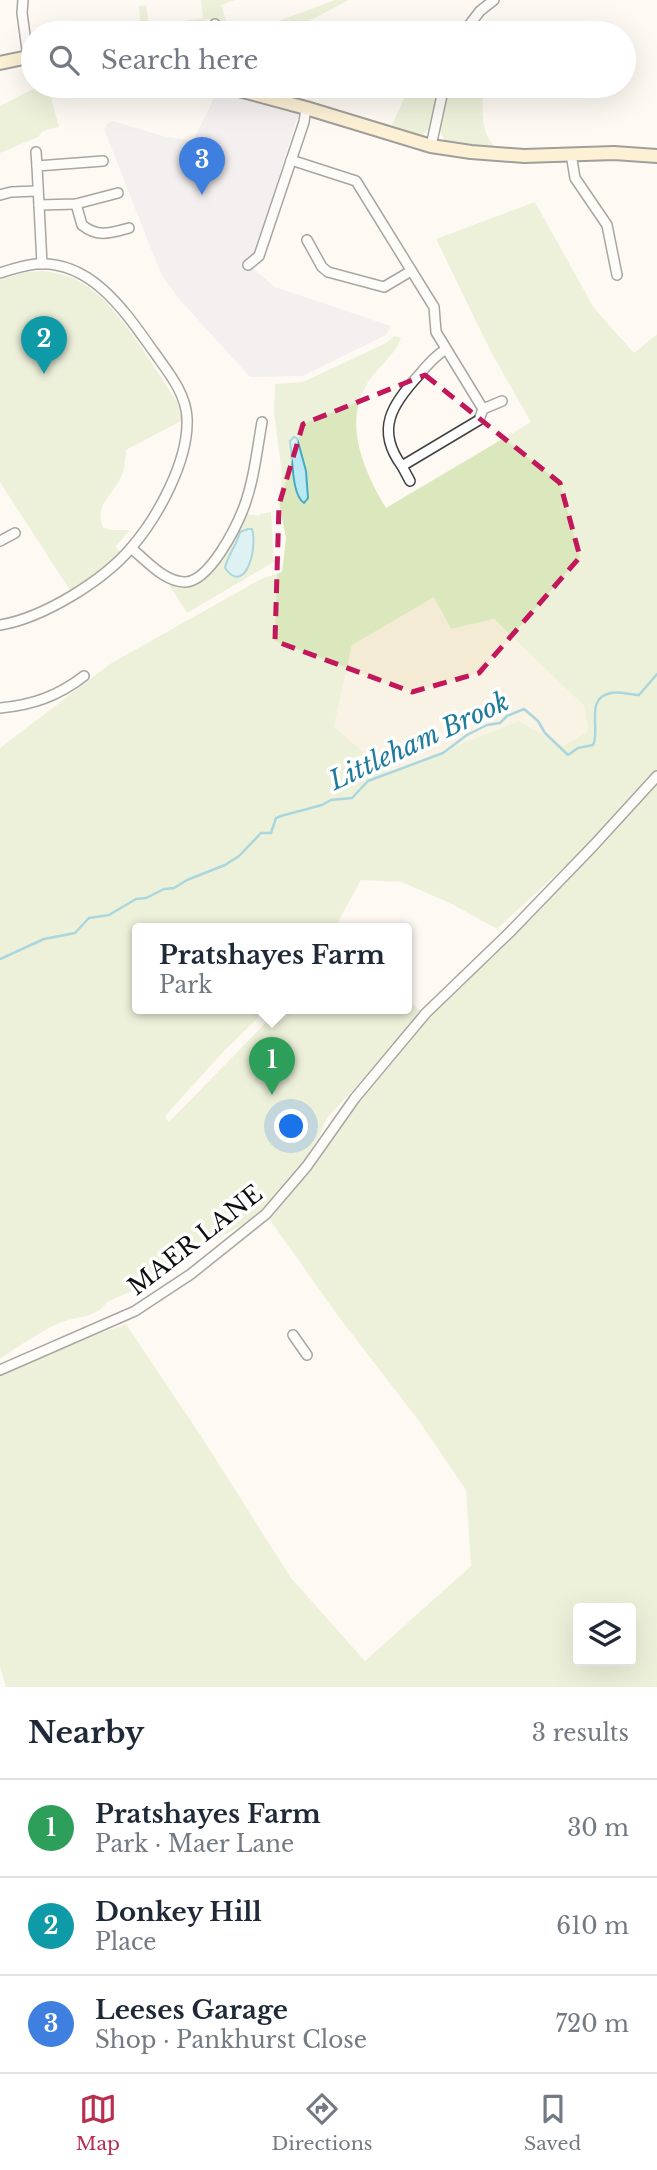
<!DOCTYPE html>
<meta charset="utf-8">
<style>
:root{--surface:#fff;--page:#f2f2f3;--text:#1f2937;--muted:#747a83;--line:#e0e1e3;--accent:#b82f4e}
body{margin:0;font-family:"Libre Baskerville",serif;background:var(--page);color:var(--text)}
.controls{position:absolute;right:21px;bottom:21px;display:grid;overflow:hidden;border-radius:7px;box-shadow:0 7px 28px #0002}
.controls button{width:63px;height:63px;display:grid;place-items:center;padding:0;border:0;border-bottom:2px solid var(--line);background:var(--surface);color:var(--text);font:35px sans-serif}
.you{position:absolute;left:292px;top:1127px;width:24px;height:24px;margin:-18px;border:5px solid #fff;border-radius:50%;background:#1a73e8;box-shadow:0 0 0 10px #1a73e833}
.badge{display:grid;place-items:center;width:46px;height:46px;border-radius:50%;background:var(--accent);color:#fff;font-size:23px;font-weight:700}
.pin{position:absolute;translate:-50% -58px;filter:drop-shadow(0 2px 4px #0008)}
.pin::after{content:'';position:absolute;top:37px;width:24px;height:21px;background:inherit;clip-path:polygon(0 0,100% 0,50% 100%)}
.popup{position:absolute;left:132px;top:923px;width:280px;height:91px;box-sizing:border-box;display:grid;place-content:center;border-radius:7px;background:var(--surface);filter:drop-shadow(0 2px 5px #0005);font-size:23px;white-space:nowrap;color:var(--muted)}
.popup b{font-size:26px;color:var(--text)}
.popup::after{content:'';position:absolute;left:50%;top:100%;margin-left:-14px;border:14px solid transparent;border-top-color:var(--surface)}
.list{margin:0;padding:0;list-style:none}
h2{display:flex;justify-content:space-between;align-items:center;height:91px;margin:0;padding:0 28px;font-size:30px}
h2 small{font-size:23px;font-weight:400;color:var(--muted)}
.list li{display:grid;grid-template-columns:46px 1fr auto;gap:21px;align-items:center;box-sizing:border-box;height:98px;padding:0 28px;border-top:2px solid var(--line)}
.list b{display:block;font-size:26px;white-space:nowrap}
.list p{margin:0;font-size:23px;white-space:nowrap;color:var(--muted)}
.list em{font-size:23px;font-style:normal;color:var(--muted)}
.icon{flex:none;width:38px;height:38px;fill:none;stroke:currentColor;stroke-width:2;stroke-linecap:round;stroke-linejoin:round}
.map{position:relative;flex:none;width:657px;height:1687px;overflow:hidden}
.search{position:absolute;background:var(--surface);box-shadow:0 7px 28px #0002;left:21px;right:21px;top:21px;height:77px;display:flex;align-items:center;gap:18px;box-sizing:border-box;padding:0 24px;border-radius:38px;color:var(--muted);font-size:26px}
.sheet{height:385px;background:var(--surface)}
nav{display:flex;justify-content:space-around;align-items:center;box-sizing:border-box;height:98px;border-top:2px solid var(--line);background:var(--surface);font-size:19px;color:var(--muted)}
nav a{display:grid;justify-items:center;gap:4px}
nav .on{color:var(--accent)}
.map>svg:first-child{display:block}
</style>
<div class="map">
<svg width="657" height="1687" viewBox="0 0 657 1687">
<rect width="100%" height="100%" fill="#fefaf3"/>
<polygon fill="#ebe5ed" points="219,88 299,112 251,266 275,287 391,326 386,335 303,376 250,377 180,300 163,277 153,254 104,129 108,123 113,121 163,136 193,141"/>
<polygon fill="#f3ebd4" points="434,596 451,629 494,619 584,706 588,731 563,746 519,721 388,774 334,727 352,645"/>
<g fill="#dbe7bd" fill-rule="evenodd">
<polygon points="201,0 235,0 221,5 230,32 222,29 220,22 207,19 204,33 141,33 139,6 146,5 149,26 203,18"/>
<polygon points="335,0 349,0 286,33 273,33 274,28 269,26 270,24"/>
<polygon points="39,86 48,86 59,127 43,131 38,137 0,153 0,106"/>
<polygon points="410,86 440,86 430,130 428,130 422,135 391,127"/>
<path d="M450 86H483C483 107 479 130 495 147L448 141 444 139 439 130Z"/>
<path d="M535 202 594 308 634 353 657 334V769L574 858 497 929 450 903 401 882 361 880 334 929H137V1009H267L224 1051 165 1116 169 1122 279 1009H407V999L421 1011 375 1071 372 1070 327 1118 320 1135 293 1178 253 1220 192 1251 157 1280 107 1302C95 1319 75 1316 57 1324 37 1334 18 1346 0 1359V748L110 664 261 579 282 572 286 538 279 503 282 476 274 411 275 384 303 382 386 343 394 336 401 338C395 356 375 369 366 386 343 425 365 473 386 508L531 422 491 352 436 239ZM434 597 451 629 494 619 584 706 588 731 563 746 519 721 388 773 334 727 352 645Z"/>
<path d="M44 271C57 273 69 275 80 282 117 301 154 368 178 403L183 420 126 450C125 459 125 470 121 477 113 495 94 505 103 527L110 530H130L115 547 122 553 133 556 78 600 71 592 0 482V280L27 272Z"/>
<polygon points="271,512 274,562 187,613 166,580 194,583 240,520 248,514 259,516 260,514"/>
<path d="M657 781V1687H6L0 1667V1376L92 1336 126 1324 201 1436 291 1578 365 1661 471 1566 466 1490 419 1421 338 1316 270 1220 357 1100 430 1013ZM578 1608H631V1661H578Z"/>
</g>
<g fill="#bae8f3" stroke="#45aac6" stroke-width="2">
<path d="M294 437 297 438 306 471 308 498 304 503C291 494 293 457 290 441Z"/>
<path d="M248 529H252C258 549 245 596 225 568 228 554 237 545 240 532Z"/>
</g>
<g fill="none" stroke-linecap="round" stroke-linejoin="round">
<path stroke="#45aac6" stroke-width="2.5" d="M0 959 44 939 75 933 89 918 109 915 136 899 146 898 164 889 174 888 187 880 225 865 239 856 261 833H271L276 818 281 816 322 805 331 800 352 798 368 781 443 753 467 735 487 725 500 723 507 716 524 709 538 721 545 733 568 755 578 748 593 745C601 729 584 698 611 693 619 691 631 695 639 695L657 674"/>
<g stroke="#424242" stroke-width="12">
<g id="street">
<polyline points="23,0 22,13 28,57"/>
<polyline points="215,24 213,32 217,33"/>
<polyline points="262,33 263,27"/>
<polyline points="463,33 480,11 494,0"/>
<polyline points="431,146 444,86"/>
<polyline points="36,152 37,166"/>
<polyline points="571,154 575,178 607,225 617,275"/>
<polyline points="291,160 356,181 429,299 434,307 436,332 483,409 502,401"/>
<polyline points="0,195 11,192 37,191"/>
<path d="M76 204 82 225C98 238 111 233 129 228"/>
<polyline points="39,205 76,204 118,193"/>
<polyline points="307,240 322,267 328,272 384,287 411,271"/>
<polyline points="42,264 37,166 103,161"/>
<polyline points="248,265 259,256 304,122 306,108"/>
<path d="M0 273C12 269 24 265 36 264 92 260 126 313 154 352 168 372 186 393 187 418 189 460 158 517 131 548 103 581 43 618 0 625"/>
<path d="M446 349C435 356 427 365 419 375 392 404 375 430 402 466L479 420 483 409"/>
<polyline points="402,466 410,481"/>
<polyline points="0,541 15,533"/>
<path d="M131 548C146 560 165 583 186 582 210 580 236 528 244 507 254 480 257 450 262 422"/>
<path d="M0 708C33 705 58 696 84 676"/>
<polyline points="293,1335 307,1355"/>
<polyline points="0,1370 135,1311 191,1274 266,1214 307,1166 355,1098 426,1013 509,933 594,845 657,776"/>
</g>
</g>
<g stroke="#313131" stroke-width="16">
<g id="secondary">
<polyline points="0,63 33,56"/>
<polyline points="224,86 306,108 431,146 471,152 524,156 614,153 657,156"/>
</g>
</g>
<use href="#street" stroke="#fff" stroke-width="9"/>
<use href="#secondary" stroke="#fae5b2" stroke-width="12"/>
</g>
<path d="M0 0H657V1687H0ZM425 375 560 483 580 557 479 673 412 692 275 641 279 505 303 424Z" fill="#fefaf3" fill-opacity=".55" fill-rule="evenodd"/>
<path fill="none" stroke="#c2185b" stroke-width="5" stroke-dasharray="14 9" stroke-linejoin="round" d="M425 375 560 483 580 557 479 673 412 692 275 641 279 505 303 424Z"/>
<g text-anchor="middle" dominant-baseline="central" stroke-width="7" stroke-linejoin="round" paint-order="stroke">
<g font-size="24" fill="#0f0f0f" stroke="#fff">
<text transform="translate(195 1240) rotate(-38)">MAER LANE</text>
</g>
<g font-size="26" font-style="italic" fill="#1f7b9b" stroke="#fff">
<text transform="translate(419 741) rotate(-25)">Littleham Brook</text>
</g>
</g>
</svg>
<div class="controls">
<button><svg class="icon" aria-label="layers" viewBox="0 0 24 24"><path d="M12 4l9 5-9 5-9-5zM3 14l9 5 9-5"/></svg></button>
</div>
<div class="you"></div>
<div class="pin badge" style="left:272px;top:1095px;background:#2e9e5b">1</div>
<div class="popup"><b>Pratshayes Farm</b>Park</div>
<div class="pin badge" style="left:44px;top:374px;background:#0f9aa8">2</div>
<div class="pin badge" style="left:202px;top:195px;background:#3f7fe0">3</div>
<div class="search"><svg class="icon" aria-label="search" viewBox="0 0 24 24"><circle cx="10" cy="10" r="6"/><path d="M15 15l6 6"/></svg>Search here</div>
</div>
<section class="sheet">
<h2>Nearby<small>3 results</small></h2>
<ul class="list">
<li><span class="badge" style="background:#2e9e5b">1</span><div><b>Pratshayes Farm</b><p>Park · Maer Lane</p></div><em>30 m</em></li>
<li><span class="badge" style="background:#0f9aa8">2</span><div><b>Donkey Hill</b><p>Place</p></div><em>610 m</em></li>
<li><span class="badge" style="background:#3f7fe0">3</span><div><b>Leeses Garage</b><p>Shop · Pankhurst Close</p></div><em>720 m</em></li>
</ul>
</section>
<nav>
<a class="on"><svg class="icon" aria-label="map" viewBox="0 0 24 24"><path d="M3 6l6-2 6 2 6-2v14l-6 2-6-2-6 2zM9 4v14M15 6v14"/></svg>Map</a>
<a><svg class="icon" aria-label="directions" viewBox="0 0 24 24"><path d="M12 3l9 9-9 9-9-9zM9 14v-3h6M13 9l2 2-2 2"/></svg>Directions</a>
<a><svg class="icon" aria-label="saved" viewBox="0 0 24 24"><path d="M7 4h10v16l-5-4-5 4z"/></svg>Saved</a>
</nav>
